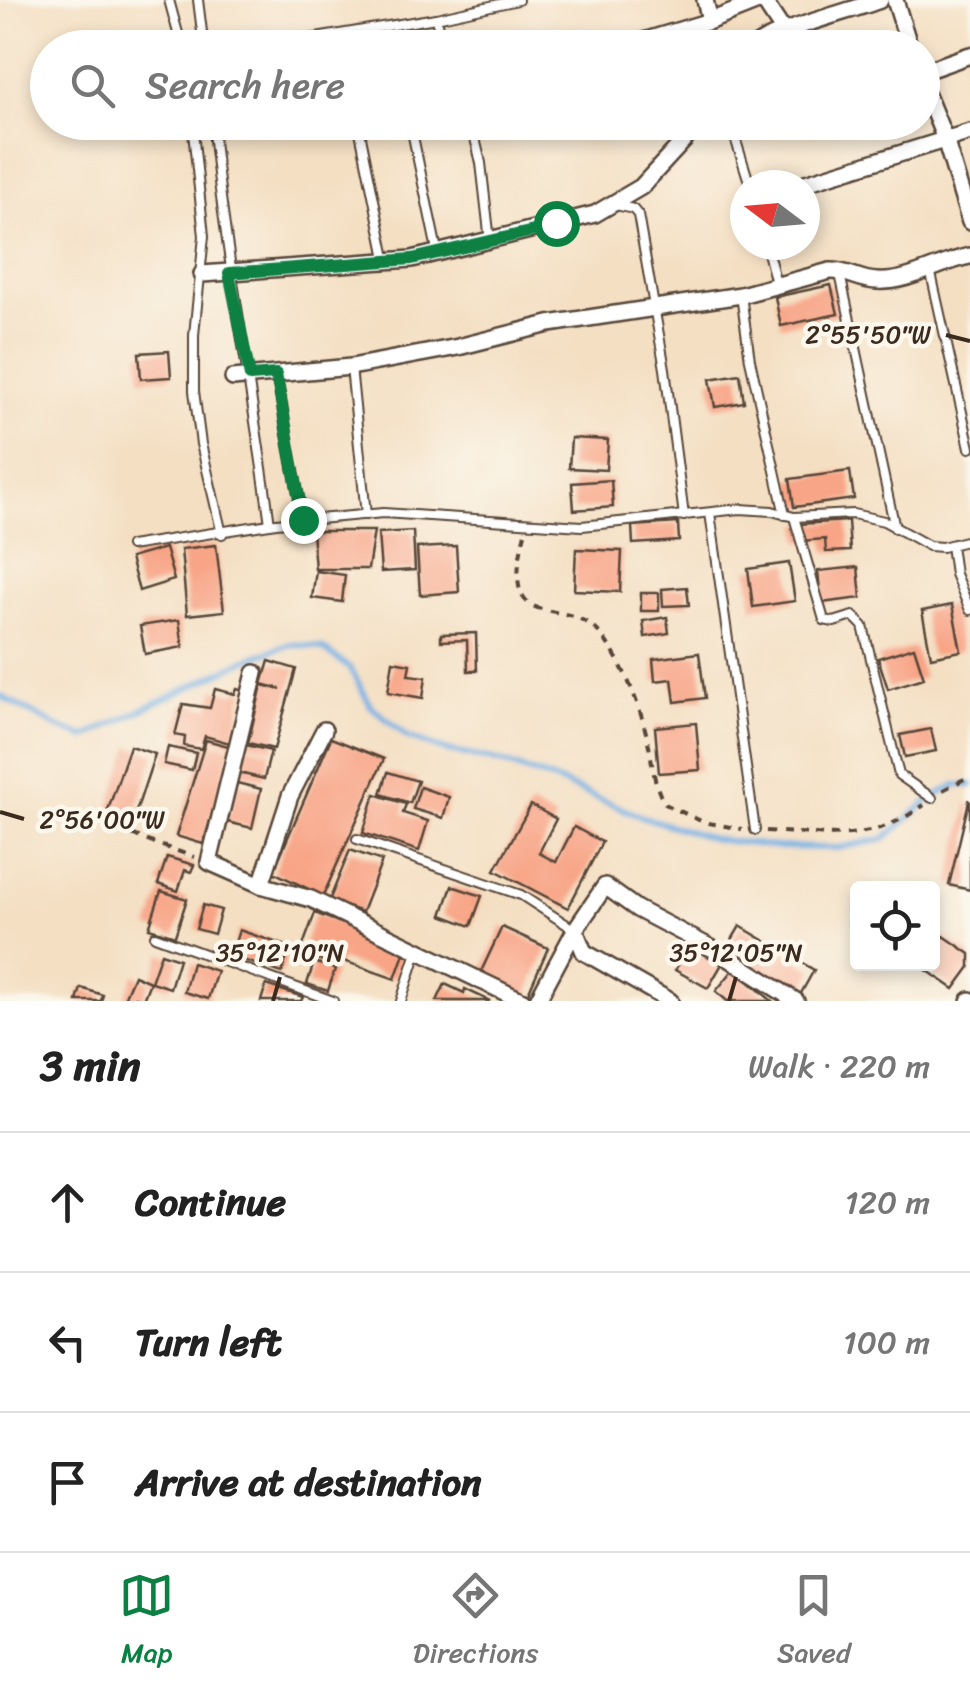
<!DOCTYPE html>
<meta charset="utf-8">
<style>
:root{--surface:#fff;--page:#f6f6f6;--text:#222;--muted:#767676;--line:#e0e0e0;--accent:#0b8043}
body{margin:0;font-family:Sriracha,sans-serif;background:var(--page);color:var(--text)}
.controls{position:absolute;right:30px;bottom:30px;display:grid;overflow:hidden;border-radius:10px;box-shadow:0 5px 15px #0003}
.controls button{width:90px;height:90px;display:grid;place-items:center;padding:0;border:0;border-bottom:2px solid var(--line);background:var(--surface);color:var(--text);font:50px sans-serif}
.compass{position:absolute;left:730px;top:170px;width:90px;height:90px;border-radius:50%;background:var(--surface);box-shadow:0 5px 15px #0003;rotate:286deg}
.stop{position:absolute;width:30px;height:30px;margin:-22px;border:8px solid #0b8043;border-radius:50%;background:#fff}
.stop.end{background:#0b8043;border-color:#fff;box-shadow:0 2px 10px #0008}
.list{margin:0;padding:0;list-style:none}
h2{display:flex;justify-content:space-between;align-items:center;height:130px;margin:0;padding:0 40px;font-size:42px}
h2 small{font-size:32px;font-weight:400;color:var(--muted)}
.list li{display:grid;grid-template-columns:65px 1fr auto;gap:30px;align-items:center;box-sizing:border-box;height:140px;padding:0 40px;border-top:2px solid var(--line)}
.list b{display:block;font-size:38px;white-space:nowrap}
.list em{font-size:32px;font-style:normal;color:var(--muted)}
.icon{flex:none;width:55px;height:55px;fill:none;stroke:currentColor;stroke-width:2;stroke-linecap:round;stroke-linejoin:round}
.map{position:relative;flex:none;width:970px;height:1001px;overflow:hidden}
.search{position:absolute;background:var(--surface);box-shadow:0 5px 15px #0003;left:30px;right:30px;top:30px;height:110px;display:flex;align-items:center;gap:25px;box-sizing:border-box;padding:0 35px;border-radius:55px;color:var(--muted);font-size:38px}
.sheet{height:550px;background:var(--surface)}
nav{display:flex;justify-content:space-around;align-items:center;box-sizing:border-box;height:140px;border-top:2px solid var(--line);background:var(--surface);font-size:28px;color:var(--muted)}
nav a{display:grid;justify-items:center;gap:5px}
nav .on{color:var(--accent)}
.map>svg:first-child{display:block}
</style>
<div class="map">
<svg width="970" height="1001" viewBox="0 0 970 1001">
<rect width="100%" height="100%" fill="#fbf7ec"/>
<filter id="ink" filterUnits="userSpaceOnUse"><feTurbulence type="fractalNoise" baseFrequency=".01" numOctaves="2"/><feDisplacementMap in="SourceGraphic" scale="20" xChannelSelector="R" yChannelSelector="G"/><feConvolveMatrix kernelMatrix="1 2 1 2 8 2 1 2 1" color-interpolation-filters="sRGB"/></filter>
<filter id="wash" filterUnits="userSpaceOnUse"><feTurbulence type="fractalNoise" baseFrequency=".0048" numOctaves="4" result="noise"/><feDisplacementMap in="SourceGraphic" scale="40" xChannelSelector="R" yChannelSelector="G"/><feGaussianBlur stdDeviation="2.25" result="paint"/><feColorMatrix in="noise" values="0 0 0 0 0 0 0 0 0 0 0 0 0 0 0 0 0 1.4 0 .05"/><feComposite in="paint" operator="in"/></filter>
<g filter="url(#wash)">
<rect width="100%" height="100%" fill="#f4dfc3"/>
<g fill="none" stroke-linecap="round" stroke-linejoin="round">
<polyline stroke="#71aee3" stroke-width="6" points="0,696 58,727 85,737 246,660 291,644 322,648 350,668 371,706 408,737 443,750 498,761 557,781 640,816 714,839 778,847 838,848 884,839 932,798 956,785 970,785"/>
</g>
<g id="blocks">
<g fill="#f8a486">
<polygon points="831,285 838,314 781,326 775,297"/>
<polygon points="169,351 171,377 141,379 139,353"/>
<polygon points="740,374 744,402 715,407 710,379"/>
<polygon points="571,438 608,440 606,470 569,468"/>
<polygon points="850,471 854,499 794,507 790,479"/>
<polygon points="611,480 613,507 574,510 572,483"/>
<polygon points="848,521 850,551 826,552 825,539 800,541 799,524"/>
<polygon points="678,523 679,541 633,544 632,526"/>
<polygon points="312,531 374,531 368,569 315,569"/>
<polygon points="413,531 415,570 381,572 378,533"/>
<polygon points="216,545 224,611 187,615 181,549"/>
<polygon points="456,546 459,592 420,595 417,548"/>
<polygon points="165,548 174,580 139,591 130,558"/>
<polygon points="576,549 622,551 620,592 574,590"/>
<polygon points="789,563 795,601 753,607 748,569"/>
<polygon points="858,567 861,598 821,603 818,571"/>
<polygon points="316,571 345,575 342,602 312,598"/>
<polygon points="687,587 689,605 663,606 662,589"/>
<rect x="641" y="593" width="18" height="18"/>
<polygon points="952,605 961,651 931,657 922,611"/>
<polygon points="667,617 669,633 645,637 643,621"/>
<polygon points="179,620 183,647 145,654 140,626"/>
<polygon points="476,633 477,671 468,671 467,640 441,641 441,634"/>
<polygon points="914,647 924,678 888,689 878,658"/>
<polygon points="699,653 705,698 675,702 672,679 655,681 653,659"/>
<polygon points="269,661 296,669 274,749 248,743 262,685 281,689 262,684"/>
<polygon points="393,661 410,664 408,675 426,677 423,698 388,692"/>
<polygon points="215,689 235,694 237,689 244,691 233,744 205,736 201,749 184,746 185,737 175,735 183,704 210,708"/>
<polygon points="696,723 700,770 659,773 655,727"/>
<polygon points="931,729 936,751 905,757 900,735"/>
<polygon points="331,738 384,759 323,896 273,872"/>
<polygon points="206,740 232,747 203,844 176,836"/>
<polygon points="242,744 271,751 264,779 235,772"/>
<polygon points="130,746 155,754 134,818 108,810"/>
<polygon points="168,747 196,753 192,770 164,764"/>
<polygon points="388,772 418,781 410,803 381,794"/>
<polygon points="237,783 261,789 252,828 227,822"/>
<polygon points="420,787 449,797 443,818 413,809"/>
<polygon points="375,794 406,804 403,813 428,821 419,851 363,833"/>
<polygon points="969,801 970,802 970,890 949,885"/>
<polygon points="531,805 556,819 539,853 556,862 574,827 602,842 568,908 495,870"/>
<polygon points="350,850 382,861 362,912 329,901"/>
<polygon points="167,857 194,865 191,872 185,870 178,891 158,884"/>
<polygon points="452,886 482,896 471,926 442,915"/>
<polygon points="161,891 187,899 175,936 149,928"/>
<polygon points="203,905 221,910 214,934 196,929"/>
<polygon points="315,913 406,948 395,979 341,960 344,951 338,966 319,960 320,954 302,948"/>
<polygon points="740,926 814,970 800,995 751,967 759,953 752,949 746,959 727,948"/>
<polygon points="502,927 548,948 526,998 479,976"/>
<polygon points="239,930 290,947 282,973 231,956"/>
<polygon points="944,936 970,954 970,967 954,989 922,967 932,964 932,952"/>
<polygon points="689,946 722,964 708,988 675,970"/>
<polygon points="161,953 179,959 170,988 151,982"/>
<polygon points="314,962 335,969 328,991 307,984"/>
<polygon points="192,963 217,971 208,999 184,992"/>
<polygon points="734,969 772,1001 727,1001 716,991"/>
<polygon points="134,975 150,982 143,1000 136,997 134,1001 123,1001"/>
<polygon points="445,984 464,993 465,989 490,1001 437,1001"/>
<polygon points="266,985 303,997 301,1001 261,1001"/>
<polygon points="81,988 103,995 101,1001 77,1001"/>
</g>
</g>
</g>
<g filter="url(#ink)">
<use href="#blocks" fill-opacity="0" stroke="#574537" stroke-width="2.5"/>
<g fill="none" stroke-linecap="round" stroke-linejoin="round">
<g stroke="#574537" stroke-width="12">
<g id="service">
<polyline points="169,0 182,48"/>
<polyline points="198,0 204,48"/>
<polyline points="436,18 442,48"/>
<polyline points="256,48 436,18 518,0"/>
<polyline points="192,122 204,236 194,335 194,391 201,444 222,534"/>
<path d="M212 122C226 257 252 390 270 524"/>
<polyline points="358,122 387,263"/>
<polyline points="410,122 438,255"/>
<polyline points="471,122 481,163 490,241"/>
<polyline points="730,122 750,185"/>
<polyline points="616,205 633,209 638,215 665,369 684,516"/>
<polyline points="766,245 777,287"/>
<polyline points="930,269 970,448"/>
<polyline points="840,274 895,528"/>
<polyline points="741,295 750,360 785,515"/>
<polyline points="351,367 366,515"/>
<polyline points="276,373 303,520"/>
<polyline points="710,513 755,830"/>
<polyline points="794,517 824,620 834,622 853,616 863,626 899,775 932,798"/>
<polyline points="951,545 955,574 970,610"/>
<polyline points="130,546 276,523 383,513 582,526 740,509 772,511 794,517 853,514 884,521 929,546 942,547 970,540"/>
<polyline points="357,839 521,895 575,930"/>
<polyline points="155,936 333,1001"/>
<polyline points="401,1001 418,949"/>
</g>
</g>
<g stroke="#574537" stroke-width="20">
<g id="minor">
<polyline points="705,0 710,21"/>
<polyline points="895,0 910,48"/>
<polyline points="620,48 710,21 763,0 784,32"/>
<path d="M753 48C770 31 852 11 880 0"/>
<polyline points="922,72 970,55"/>
<polyline points="922,83 945,139 970,222"/>
<polyline points="733,132 763,122"/>
<polyline points="799,185 970,132"/>
<polyline points="202,274 412,259 595,214 641,187 701,122"/>
<path d="M233 378 351 367 458 347 549 324 741 295 830 271C847 270 860 281 877 281 909 283 939 262 970 256"/>
<polyline points="255,673 209,862 261,885 311,899 523,1001"/>
<polyline points="261,885 290,796 324,730"/>
<polyline points="575,930 584,952 670,1001"/>
<polyline points="537,1001 575,930 605,886 637,909 719,952 796,1001"/>
<polyline points="969,1001 970,1000"/>
</g>
</g>
<g stroke="#574537" stroke-width="4" stroke-dasharray="8 8" stroke-linecap="butt">
<path d="M525 533C496 647 567 585 605 640 627 671 641 708 649 746 653 766 654 787 665 804L703 822 742 829"/>
<polyline points="943,790 970,776"/>
<polyline points="103,821 150,842 195,857"/>
<path d="M766 831C830 834 868 845 924 805"/>
</g>
<use href="#service" stroke="#fff" stroke-width="8"/>
<use href="#minor" stroke="#fff" stroke-width="15"/>
</g>
</g>
<g fill="none" stroke-linecap="round" stroke-linejoin="round" filter="url(#ink)">
<polyline stroke="#0b8043" stroke-width="12" points="303,520 276,374 250,376 229,273 412,259 538,230 556,223"/>
</g>
<path fill="none" stroke="#3b2a1e" stroke-width="4" d="M946 335 970 341M0 812 24 819M273 1001 280 977M729 1001 736 977"/>
<g font-size="25" text-anchor="middle" fill="#3b2a1e" stroke="#fbf7ec" stroke-width="9" stroke-linejoin="round" paint-order="stroke">
<text x="868" y="343">2°55'50"W</text>
<text x="102" y="828">2°56'00"W</text>
<text x="280" y="961">35°12'10"N</text>
<text x="736" y="961">35°12'05"N</text>
</g>
</svg>
<div class="controls">
<button><svg class="icon" aria-label="locate" viewBox="0 0 24 24"><circle cx="12" cy="12" r="6"/><path d="M12 2v4M12 18v4M2 12h4M18 12h4"/></svg></button>
</div>
<svg class="compass" viewBox="-18 -18 36 36"><path d="M0-13l5 13h-10z" fill="#e53935"/><path d="M0 13l5-13h-10z" fill="#767676"/></svg>
<div class="stop" style="left:556px;top:223px"></div>
<div class="stop end" style="left:303px;top:520px"></div>
<div class="search"><svg class="icon" aria-label="search" viewBox="0 0 24 24"><circle cx="10" cy="10" r="6"/><path d="M15 15l6 6"/></svg>Search here</div>
</div>
<section class="sheet">
<h2>3 min<small>Walk · 220 m</small></h2>
<ul class="list">
<li><svg class="icon" aria-label="ahead" viewBox="0 0 24 24"><path d="M12 20V5M6 11l6-6 6 6"/></svg><div><b>Continue</b></div><em>120 m</em></li>
<li><svg class="icon" aria-label="left" viewBox="0 0 24 24"><path d="M17 20v-9H6M10 6l-5 5 5 5"/></svg><div><b>Turn left</b></div><em>100 m</em></li>
<li><svg class="icon" aria-label="arrive" viewBox="0 0 24 24"><path d="M6 21V4h12l-3 4 3 4H6"/></svg><div><b>Arrive at destination</b></div></li>
</ul>
</section>
<nav>
<a class="on"><svg class="icon" aria-label="map" viewBox="0 0 24 24"><path d="M3 6l6-2 6 2 6-2v14l-6 2-6-2-6 2zM9 4v14M15 6v14"/></svg>Map</a>
<a><svg class="icon" aria-label="directions" viewBox="0 0 24 24"><path d="M12 3l9 9-9 9-9-9zM9 14v-3h6M13 9l2 2-2 2"/></svg>Directions</a>
<a><svg class="icon" aria-label="saved" viewBox="0 0 24 24"><path d="M7 4h10v16l-5-4-5 4z"/></svg>Saved</a>
</nav>
